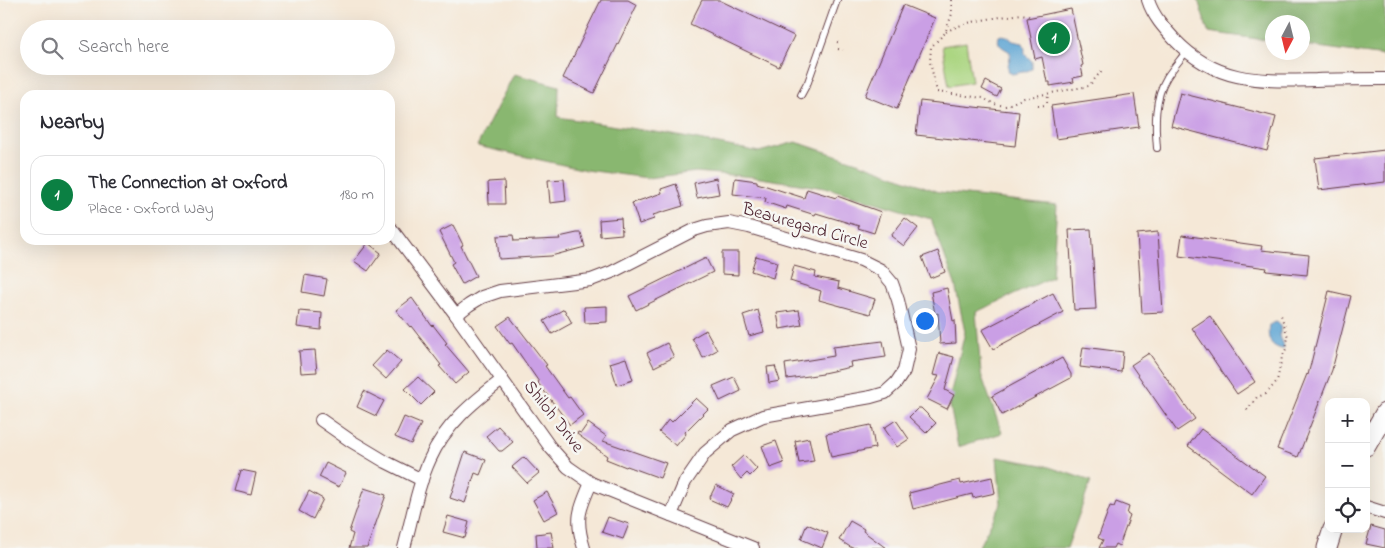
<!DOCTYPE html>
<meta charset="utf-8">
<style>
:root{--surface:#fff;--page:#f2f2f3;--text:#2b2b33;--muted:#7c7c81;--line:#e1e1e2;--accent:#0b8043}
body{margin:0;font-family:"Indie Flower",sans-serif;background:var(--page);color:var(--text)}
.controls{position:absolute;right:15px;bottom:15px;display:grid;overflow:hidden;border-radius:10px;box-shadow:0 5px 20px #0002}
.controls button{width:45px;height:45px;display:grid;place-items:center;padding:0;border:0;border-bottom:1px solid var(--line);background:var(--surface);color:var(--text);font:25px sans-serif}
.compass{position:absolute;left:1265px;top:15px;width:45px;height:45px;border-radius:50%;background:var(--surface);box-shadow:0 5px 20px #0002;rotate:187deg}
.you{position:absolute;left:924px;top:320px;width:18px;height:18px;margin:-12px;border:4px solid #fff;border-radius:50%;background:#1a73e8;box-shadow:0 0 0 8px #1a73e833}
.badge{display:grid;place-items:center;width:32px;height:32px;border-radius:50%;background:var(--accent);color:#fff;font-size:16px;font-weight:700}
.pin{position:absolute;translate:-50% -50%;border:2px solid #fff;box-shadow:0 1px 5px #0006}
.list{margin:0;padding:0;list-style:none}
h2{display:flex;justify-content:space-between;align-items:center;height:65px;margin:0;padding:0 20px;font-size:21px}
h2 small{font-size:16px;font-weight:400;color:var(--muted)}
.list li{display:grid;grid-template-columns:32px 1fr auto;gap:15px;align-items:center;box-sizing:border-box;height:80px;margin:0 10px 10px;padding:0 10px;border:1px solid var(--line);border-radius:15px}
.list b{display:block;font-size:19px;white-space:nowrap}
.list p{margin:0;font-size:16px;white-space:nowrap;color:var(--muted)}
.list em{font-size:16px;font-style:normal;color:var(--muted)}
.icon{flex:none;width:28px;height:28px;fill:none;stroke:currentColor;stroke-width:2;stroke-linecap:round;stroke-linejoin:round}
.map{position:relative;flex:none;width:1385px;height:548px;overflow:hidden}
.search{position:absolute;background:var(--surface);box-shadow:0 5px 20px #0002;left:20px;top:20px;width:375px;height:55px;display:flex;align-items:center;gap:12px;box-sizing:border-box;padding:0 18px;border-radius:28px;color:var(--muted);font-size:19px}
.panel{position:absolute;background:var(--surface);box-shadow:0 5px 20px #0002;left:20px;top:90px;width:375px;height:155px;border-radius:15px}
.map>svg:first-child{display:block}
</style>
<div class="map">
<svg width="1385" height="548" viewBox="0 0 1385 548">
<rect width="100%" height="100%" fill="#f6f6f2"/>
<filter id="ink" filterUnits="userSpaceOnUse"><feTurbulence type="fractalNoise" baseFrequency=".02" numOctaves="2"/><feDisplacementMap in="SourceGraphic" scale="10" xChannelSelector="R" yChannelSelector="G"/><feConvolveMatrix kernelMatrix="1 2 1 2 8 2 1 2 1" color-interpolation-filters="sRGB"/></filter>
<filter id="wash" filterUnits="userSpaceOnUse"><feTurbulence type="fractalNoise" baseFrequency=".0096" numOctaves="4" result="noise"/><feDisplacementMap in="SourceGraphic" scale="20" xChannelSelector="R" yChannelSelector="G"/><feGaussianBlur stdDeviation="1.12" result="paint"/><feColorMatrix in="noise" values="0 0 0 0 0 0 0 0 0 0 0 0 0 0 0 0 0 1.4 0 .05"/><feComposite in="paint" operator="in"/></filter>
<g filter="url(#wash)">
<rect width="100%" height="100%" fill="#f5e8d7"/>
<polygon fill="#acd682" stroke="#7b7a56" points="966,42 972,82 949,86 942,46"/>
<g fill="#89b770" stroke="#6a6b4e">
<polygon points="1198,0 1385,0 1385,56 1303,45 1302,22 1272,22 1272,41 1208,32"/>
<polygon points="514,74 559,86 558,117 668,134 759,152 796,142 863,164 939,192 1057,205 1052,277 976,312 981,374 1002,433 958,447 949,400 965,332 955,284 931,219 831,189 754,177 696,172 648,178 586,170 477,146"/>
<polygon points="997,457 1043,465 1091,481 1067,548 978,548 1001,504"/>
</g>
<g fill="#5da4d3" stroke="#54627f">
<path d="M1002 35 1007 36 1013 41 1023 43C1028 54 1020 50 1032 61V69C1028 71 1018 73 1012 74L1009 72C1006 65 1011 60 1010 52 1003 47 996 46 999 36Z"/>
<path d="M1276 322 1280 324C1281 328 1280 330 1280 334 1280 340 1284 342 1284 348L1282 349C1269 346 1267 337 1269 325Z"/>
</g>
<g id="blocks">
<g fill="#ca9fe5">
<polygon points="601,0 628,0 637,5 594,93 563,78"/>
<polygon points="702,0 719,0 794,36 779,67 690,24"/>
<polygon points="903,5 935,18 897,109 865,96"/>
<polygon points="1071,9 1083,65 1081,66 1083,76 1073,78 1074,82 1050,86 1050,82 1047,82 1042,57 1035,59 1027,18"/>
<polygon points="986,81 1001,89 997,97 982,89"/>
<polygon points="1180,93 1276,117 1267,151 1171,126"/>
<polygon points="1134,94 1139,127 1056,139 1051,106"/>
<polygon points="920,101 1019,112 1015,146 916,135"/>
<polygon points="1385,150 1385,182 1319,190 1315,158"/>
<polygon points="716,178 719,194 697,198 694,183"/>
<polygon points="735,178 757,181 757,183 804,198 807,189 836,198 837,196 881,212 874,233 858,228 859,226 816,213 815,215 787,206 786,209 765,202 766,198 733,194"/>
<polygon points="564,179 566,201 550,203 548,180"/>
<polygon points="504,181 505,204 489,204 488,182"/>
<polygon points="676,184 683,206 653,215 654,219 639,224 632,203 662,193 661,189"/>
<polygon points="621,218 622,234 600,236 599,220"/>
<polygon points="905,218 918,228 904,246 891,236"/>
<polygon points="453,225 463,245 461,246 476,276 462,284 451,264 454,262 439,232"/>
<polygon points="1091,229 1096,309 1074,310 1069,230"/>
<polygon points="1158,232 1163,312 1142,313 1137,234"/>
<polygon points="577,233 581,233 585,247 551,256 499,259 497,236 513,235 514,241 560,239 559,237"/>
<polygon points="1182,235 1262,246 1261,250 1309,255 1307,275 1266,271 1267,268 1179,256"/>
<polygon points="368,243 381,253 368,271 354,261"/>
<polygon points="938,251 945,272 930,278 922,257"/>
<polygon points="722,252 738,252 738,275 722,274"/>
<polygon points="756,256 777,262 773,278 751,271"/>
<polygon points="706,258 713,272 636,310 629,296"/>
<polygon points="794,266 816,272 815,277 839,282 838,288 875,299 870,314 819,300 821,291 790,281"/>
<polygon points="305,275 327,279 324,296 302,292"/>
<polygon points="947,288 953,321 955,320 956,343 940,344 938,313 935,314 931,292"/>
<polygon points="1329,291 1351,296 1332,370 1298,457 1277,449 1307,374 1308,375"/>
<polygon points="1053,293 1063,312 993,349 982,330"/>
<polygon points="412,298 432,326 433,325 447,343 445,344 469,372 455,384 439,366 441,365 411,326 410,327 396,310"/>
<polygon points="607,306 607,322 585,323 584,307"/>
<polygon points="564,309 572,323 552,334 544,321"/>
<polygon points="758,310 764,332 749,336 743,315"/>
<polygon points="799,310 802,325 780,329 777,313"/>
<polygon points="299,311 322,313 321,330 297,327"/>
<polygon points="1210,316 1255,382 1237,394 1192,328"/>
<polygon points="510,317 547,365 545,366 568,398 570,397 583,415 570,425 538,383 539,382 512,343 510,344 497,326"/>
<polygon points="706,330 717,350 703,358 692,338"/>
<polygon points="883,341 886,357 850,362 851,367 823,373 823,374 787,379 785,364 834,356 833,347"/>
<polygon points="667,343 674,357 654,367 647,353"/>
<polygon points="1083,347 1123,352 1121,372 1080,367"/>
<polygon points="315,350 317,372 301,373 299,351"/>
<polygon points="387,350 401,362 386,379 372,366"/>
<polygon points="939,353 954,357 945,390 954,395 947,409 927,399 939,376 933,375"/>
<polygon points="1149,353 1195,419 1177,431 1131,365"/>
<polygon points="626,358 633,380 617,385 610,363"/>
<polygon points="1062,358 1071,374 1071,378 1002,415 992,396"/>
<polygon points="775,366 780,381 769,383 767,367"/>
<polygon points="418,377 434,392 421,405 405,389"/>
<polygon points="734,377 741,391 720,401 713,386"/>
<polygon points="364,391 384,401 376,416 357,407"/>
<polygon points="696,398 708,409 685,432 686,434 676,446 659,432 669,419 672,422"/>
<polygon points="918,408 921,408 936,423 926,433 909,417"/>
<polygon points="404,417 421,424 411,444 395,437"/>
<polygon points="896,420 909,439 897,447 884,428"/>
<polygon points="588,423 606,436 603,441 666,463 660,478 627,466 626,467 606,459 607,456 577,434 578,432 581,433"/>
<polygon points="871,425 875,448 831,457 826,434"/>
<polygon points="498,426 513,442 502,451 499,451 486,436"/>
<polygon points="1201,429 1265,476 1252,494 1188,446"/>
<polygon points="809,438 814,461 799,463 795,441"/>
<polygon points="776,441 784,463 770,468 762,446"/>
<polygon points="465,452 486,460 480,475 475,473 465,503 450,498"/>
<polygon points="744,455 757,469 750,476 747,473 741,479 731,467"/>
<polygon points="524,457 539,473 527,483 512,467"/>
<polygon points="326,463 346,473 339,487 319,477"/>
<polygon points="241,470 256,473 251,495 235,491"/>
<polygon points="992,477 995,493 973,498 972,494 913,509 909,493 960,480 961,484"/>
<polygon points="716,485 734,494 727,507 709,499"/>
<polygon points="364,488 386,495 367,548 349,548 353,534 349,532"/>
<polygon points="309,491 323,499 313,519 299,511"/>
<polygon points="547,492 558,512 544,520 533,500"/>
<polygon points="1116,502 1129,507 1127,514 1130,516 1119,546 1115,544 1113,548 1099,548 1103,540 1098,538 1110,506 1114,507"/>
<polygon points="448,516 469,522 465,538 443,532"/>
<polygon points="608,517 629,524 623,539 602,532"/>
<polygon points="850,521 864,529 863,531 886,548 852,548 839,540"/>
<polygon points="807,524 828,533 822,548 801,539"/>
<polygon points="1371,526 1385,530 1385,548 1366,544"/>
<polygon points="551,532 554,548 537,548 536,534"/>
</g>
</g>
</g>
<g filter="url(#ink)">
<use href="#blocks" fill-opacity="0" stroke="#643d45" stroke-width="1"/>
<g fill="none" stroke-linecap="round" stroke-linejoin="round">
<g stroke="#643d45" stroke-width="8">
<g id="lane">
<polyline points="801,95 808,82 837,0"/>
<path d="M1157 148C1155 125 1154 98 1167 77 1173 68 1180 60 1186 52"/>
</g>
</g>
<g stroke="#643d45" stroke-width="14">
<g id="street">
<path d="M1148 0C1153 16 1164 28 1175 40 1217 84 1261 81 1316 80 1339 79 1362 79 1385 79"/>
<polyline points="390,227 456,315 550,447 568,467 591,483 753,548"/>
<polyline points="456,315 469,305 482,297 500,291 591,280 612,272 694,230 707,226 729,223 749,227 861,260 881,270 892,283 898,300 909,349 904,371 896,383 885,393 871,397 763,416 732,430 705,453 685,482 671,515"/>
<polyline points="321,420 351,441 386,462 422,480"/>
<polyline points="1366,507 1385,513"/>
<path d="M404 548C412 519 417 487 430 459 445 425 473 402 502 380"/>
<path d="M584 548C575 519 579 510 591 483"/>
</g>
</g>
<g stroke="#643d45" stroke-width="21">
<g id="secondary">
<polyline points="1366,446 1385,413"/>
<polyline points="1327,548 1333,529"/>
</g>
</g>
<g stroke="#643d45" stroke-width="2" stroke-dasharray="1 4" stroke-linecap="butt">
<polyline points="951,0 952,14 945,33 931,47 930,62 937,92 983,98 994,104 1005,106 1024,98 1089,86 1103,69"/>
<path d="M946 32C965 20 998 18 1021 14L1027 15 1030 17"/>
<polyline points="837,42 840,43"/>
<polyline points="838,49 843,50"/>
<polyline points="1038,106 1045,105 1047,103 1048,93"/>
<polyline points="1247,410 1257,397 1266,394 1277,381 1282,357 1286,349 1288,337 1280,312"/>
</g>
<use href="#lane" stroke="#fff" stroke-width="6"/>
<use href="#street" stroke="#fff" stroke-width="12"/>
<use href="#secondary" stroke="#fff" stroke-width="19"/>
</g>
</g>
<g text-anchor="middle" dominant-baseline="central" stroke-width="5" stroke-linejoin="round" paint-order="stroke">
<g font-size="18" fill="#4a1f2b" stroke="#f6f6f2">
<text transform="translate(805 227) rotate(16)">Beauregard Circle</text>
<text transform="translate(553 417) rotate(52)">Shiloh Drive</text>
</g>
</g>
</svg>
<div class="controls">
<button>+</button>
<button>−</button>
<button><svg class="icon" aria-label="locate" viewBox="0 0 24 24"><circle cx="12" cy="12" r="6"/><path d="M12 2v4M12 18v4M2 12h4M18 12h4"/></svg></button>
</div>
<svg class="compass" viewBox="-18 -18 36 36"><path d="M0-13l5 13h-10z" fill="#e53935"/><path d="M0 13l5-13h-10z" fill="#7c7c81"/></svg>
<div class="you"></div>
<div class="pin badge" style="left:1054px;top:38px">1</div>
<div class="search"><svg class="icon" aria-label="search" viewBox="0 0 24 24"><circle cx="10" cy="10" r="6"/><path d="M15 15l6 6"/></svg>Search here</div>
<section class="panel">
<h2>Nearby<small></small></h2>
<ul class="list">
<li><span class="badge">1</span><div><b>The Connection at Oxford</b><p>Place · Oxford Way</p></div><em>180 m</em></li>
</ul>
</section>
</div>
